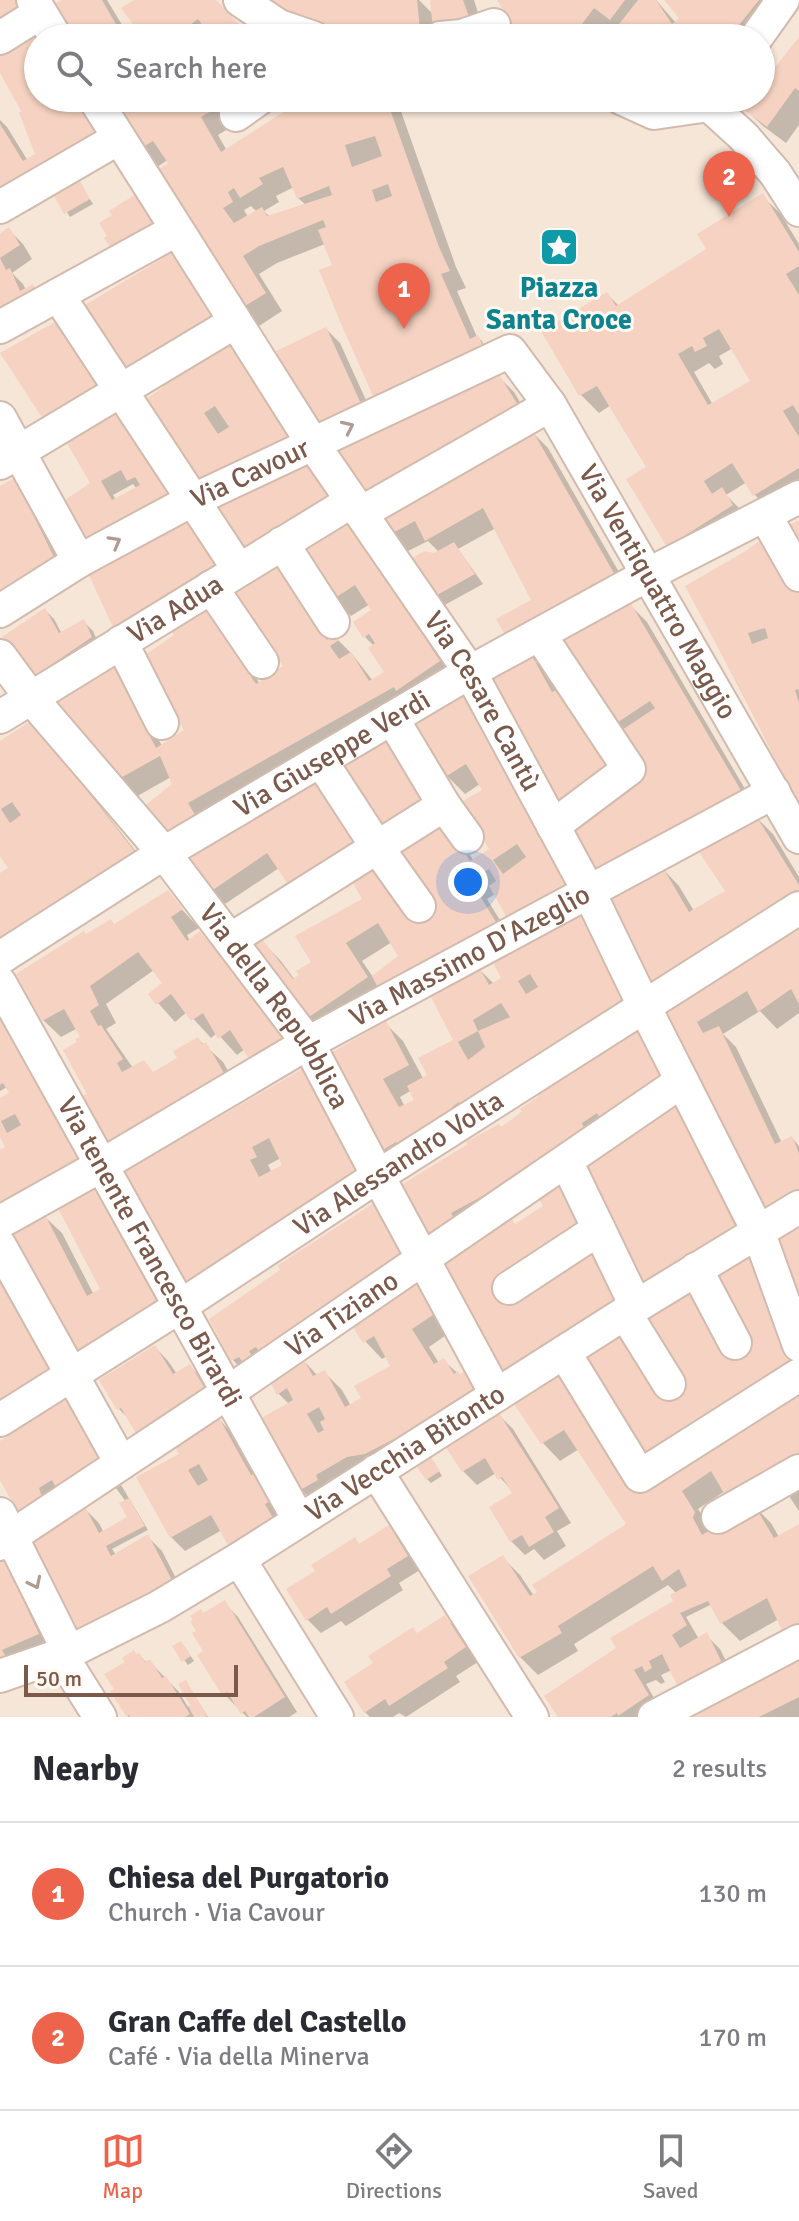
<!DOCTYPE html>
<meta charset="utf-8">
<style>
:root{--surface:#fff;--page:#f2f2f3;--text:#2b2b33;--muted:#7c7c81;--line:#e1e1e2;--accent:#ed634b}
body{margin:0;font-family:Signika,sans-serif;background:var(--page);color:var(--text)}
.scale{position:absolute;left:24px;bottom:20px;width:214px;box-sizing:border-box;padding-left:8px;border:4px solid #7b594b;border-top:0;font-size:22px;line-height:28px;white-space:nowrap;color:#7b594b;-webkit-text-stroke:6px #fff9f2;paint-order:stroke}
.you{position:absolute;left:468px;top:882px;width:28px;height:28px;margin:-20px;border:6px solid #fff;border-radius:50%;background:#1a73e8;box-shadow:0 0 0 12px #1a73e833}
.badge{display:grid;place-items:center;width:52px;height:52px;border-radius:50%;background:var(--accent);color:#fff;font-size:26px;font-weight:700}
.pin{position:absolute;translate:-50% -66px;filter:drop-shadow(0 2px 4px #0008)}
.pin::after{content:'';position:absolute;top:42px;width:28px;height:24px;background:inherit;clip-path:polygon(0 0,100% 0,50% 100%)}
.list{margin:0;padding:0;list-style:none}
h2{display:flex;justify-content:space-between;align-items:center;height:104px;margin:0;padding:0 32px;font-size:34px}
h2 small{font-size:26px;font-weight:400;color:var(--muted)}
.list li{display:grid;grid-template-columns:52px 1fr auto;gap:24px;align-items:center;box-sizing:border-box;height:144px;padding:0 32px;border-top:2px solid var(--line)}
.list b{display:block;font-size:30px;white-space:nowrap}
.list p{margin:0;font-size:26px;white-space:nowrap;color:var(--muted)}
.list em{font-size:26px;font-style:normal;color:var(--muted)}
.icon{flex:none;width:44px;height:44px;fill:none;stroke:currentColor;stroke-width:2;stroke-linecap:round;stroke-linejoin:round}
.map{position:relative;flex:none;width:799px;height:1717px;overflow:hidden}
.search{position:absolute;background:var(--surface);box-shadow:0 2px 6px #0004;left:24px;right:24px;top:24px;height:88px;display:flex;align-items:center;gap:20px;box-sizing:border-box;padding:0 28px;border-radius:44px;color:var(--muted);font-size:30px}
.sheet{height:392px;background:var(--surface)}
nav{display:flex;justify-content:space-around;align-items:center;box-sizing:border-box;height:112px;border-top:2px solid var(--line);background:var(--surface);font-size:22px;color:var(--muted)}
nav a{display:grid;justify-items:center;gap:4px}
nav .on{color:var(--accent)}
.map>svg:first-child{display:block}
</style>
<div class="map">
<svg width="799" height="1717" viewBox="0 0 799 1717">
<rect width="100%" height="100%" fill="#fef5eb"/>
<path fill="#f6e6d8" fill-rule="evenodd" d="M0 0H799V1717H0ZM38 38H761V98H38Z"/>
<g fill="#0003" fill-rule="evenodd">
<polygon points="65,0 107,0 130,38 75,38"/>
<polygon points="137,0 215,0 250,38 146,38"/>
<polygon points="252,0 419,0 434,15 432,0 474,0 482,25 444,38 431,24 432,38 319,38"/>
<polygon points="499,0 656,0 676,23 681,18 667,0 791,0 760,38 611,38 618,28 613,24 602,38 529,38 514,23"/>
<polygon points="0,33 40,33 36,36 38,38 38,98 79,98 116,158 78,181 93,204 70,217 56,195 29,211 22,204 0,197 0,120 7,127 28,161 37,155 23,112 0,69"/>
<polygon points="799,40 799,125 786,143 763,126 745,109 754,98 761,98 761,89"/>
<path d="M110 98H279L218 135 227 151 296 107 291 98H521L421 107 416 101 398 103 456 267 466 288 457 291 477 337 482 341 489 357 334 267 325 244 277 263 259 274 282 311 259 326 242 308 168 160 157 167 140 149ZM294 187 298 198 306 205 270 217 264 211 279 202 276 196ZM251 206 257 212 248 217 244 210Z"/>
<path d="M762 196 780 213 799 244V496L772 513 755 495 747 482 726 495 739 508 749 524 686 563 668 545 649 468 611 405 599 413 581 395 543 332 607 294 619 306 709 250ZM733 348 752 382 713 405 694 372 709 363 715 369 723 364 719 356Z"/>
<polygon points="9,230 23,244 32,259 12,273 23,284 26,290 0,331 0,236"/>
<path d="M172 254 186 268 228 336 218 342 221 346 228 342 246 359 307 455 288 466 290 468 279 475 281 478 309 464 323 478 348 516 259 571 245 557 216 509 221 507 201 487 144 402 166 388 164 385 181 372 212 352 207 348 140 388 126 374 82 309ZM270 477 274 481 237 499 235 496Z"/>
<polygon points="326,329 340,343 376,422 320,428"/>
<path d="M500 378 514 392 536 429 532 432 548 448 635 600 629 604 647 622 762 818 759 820 773 834 799 877V1013L777 1029 760 1011 723 1034 736 1047 782 1143 792 1138 799 1146V1217L781 1226 764 1208 688 1052 679 1044 528 660 534 601 496 528 458 549 483 584 441 607 432 598 434 555 439 552 428 541 408 551 390 533ZM560 646 610 727 557 692 546 672 535 661ZM698 847 728 891 694 911 679 886 662 868Z"/>
<path d="M117 415 186 513 100 562 93 484ZM133 484 137 489 116 500 113 495Z"/>
<polygon points="15,481 28,494 68,573 0,619 0,489"/>
<polygon points="365,541 456,680 183,856 174,785 171,777 134,798 116,780 113,667 131,685 162,746 187,730 172,701 177,636 205,611 223,628 260,684 286,667 295,582 331,639 335,637 352,654 373,681 386,673 374,646 365,637 374,611 370,604 351,616 334,599"/>
<polygon points="799,564 799,803 687,587"/>
<polygon points="45,610 54,619 62,634 84,622 93,631 100,647 42,686 33,677"/>
<path d="M463 698 480 716 584 906 593 1054 597 1059 640 1031 754 1250 746 1255 767 1276 799 1354V1511L789 1496 761 1513 771 1523 779 1537 799 1526 779 1619 740 1641 722 1623 712 1604 686 1617 699 1639 706 1635 720 1649 735 1679 672 1670 661 1675 665 1682 661 1684 656 1680 646 1684 661 1710 651 1717H560L619 1648 672 1603 677 1594 668 1585 574 1644 578 1651 538 1675 520 1657 502 1557 520 1575 534 1596 629 1525 579 1449 560 1461 543 1443 517 1404 523 1401 503 1381 430 1244 501 1129 572 1071 432 1160 378 1152 386 1024 403 1041 424 1080 456 1041 431 994 326 1036 308 1018 262 942 280 960 295 980 314 963 365 900 461 842 474 861 492 850 484 791 480 784 465 794 447 776 416 724ZM495 894 510 920 517 948 487 899ZM392 942 401 956 373 977 362 961ZM493 958 504 979 494 984 477 967ZM412 1090 417 1101 405 1107 400 1097ZM537 1191 545 1206 516 1226 468 1231ZM643 1295 660 1312 689 1388 673 1398 659 1485 648 1493 581 1391 561 1371ZM725 1491 744 1511 712 1531 698 1509Z"/>
<polygon points="49,741 152,872 0,939 0,875 10,869 0,855 0,743"/>
<polygon points="262,814 279,868 225,904 211,891"/>
<polygon points="167,893 199,928 187,935 190,941 200,934 218,951 306,1062 245,1049 237,1055 217,1033 211,1038 187,1012 175,1022 150,994 165,983 154,970 106,1004 116,1023 106,1029 133,1068 155,1074 179,1059 198,1039 223,1062 244,1098 89,1094 83,1038 78,1028 61,1037 43,1020 86,936 114,926"/>
<path d="M0 1009 99 1182 62 1204 64 1207 94 1191 112 1208 176 1325 92 1377 0 1151 8 1147 0 1134V1100L11 1094 7 1087 0 1091ZM55 1204 59 1206 103 1290 94 1295 62 1233 44 1216Z"/>
<path d="M323 1087 379 1192 125 1174ZM281 1158 285 1165 272 1173 268 1165Z"/>
<path d="M377 1204 452 1331 429 1347 439 1363 444 1361 495 1407 362 1463 326 1482 335 1498 314 1502 296 1485 289 1404 279 1394 272 1381 250 1378 233 1360ZM354 1325 365 1341 382 1359 387 1356 393 1367 363 1399 351 1406 342 1390 324 1372 318 1376 303 1360Z"/>
<polygon points="155,1347 168,1361 177,1374 190,1366 203,1380 221,1409 132,1422 119,1409"/>
<polygon points="85,1413 98,1435 52,1503 0,1476 0,1444"/>
<polygon points="499,1415 513,1429 571,1523 557,1531 566,1546 544,1560 534,1549 525,1555 511,1541 514,1493 496,1473 477,1485 463,1471"/>
<polygon points="218,1418 231,1432 259,1481 267,1490 286,1533 243,1558 230,1544 222,1530 185,1551 171,1537 182,1454"/>
<polygon points="435,1464 442,1476 431,1483 427,1479"/>
<polygon points="121,1485 148,1530 112,1549 116,1555 148,1537 162,1551 186,1598 94,1644 85,1509 99,1523 104,1533 130,1518 126,1502 116,1488"/>
<polygon points="388,1528 402,1541 420,1570 399,1583 403,1590 346,1626 341,1621 321,1633 307,1619 360,1545"/>
<polygon points="3,1561 17,1575 52,1648 0,1679 0,1564"/>
<polygon points="224,1603 238,1617 297,1712 289,1717 247,1717 224,1694 199,1656 205,1652 199,1631"/>
<polygon points="445,1618 459,1631 478,1662 456,1676 460,1682 406,1717 399,1713 393,1717 370,1717 365,1712 375,1664"/>
<polygon points="175,1647 185,1647 194,1661 188,1665"/>
<polygon points="799,1654 799,1717 677,1717"/>
<polygon points="139,1655 147,1663 150,1662 179,1692 188,1707 191,1705 186,1682 208,1717 129,1717 127,1715 137,1656"/>
</g>
<g fill="#f5d2c1" fill-rule="evenodd">
<polygon points="0,0 15,0 24,15 0,31"/>
<polygon points="61,0 102,0 124,38 72,38 53,5"/>
<polygon points="134,0 216,0 252,38 203,38 209,34 198,19 173,38 143,38 121,8"/>
<polygon points="251,0 417,0 420,29 320,29"/>
<polygon points="430,0 463,0 473,28 433,30"/>
<polygon points="497,0 625,0 610,20 594,8 582,24 599,38 531,38 512,24"/>
<polygon points="638,0 656,0 672,24 679,18 664,0 759,0 739,25 748,35 745,38 608,38"/>
<polygon points="30,27 38,40 38,98 74,98 100,139 0,189 0,124 23,161 35,154 19,113 21,111 0,73 0,47"/>
<polygon points="799,37 799,91 795,88 767,127 743,109 751,98 761,98 761,85"/>
<path d="M106 98H233L201 117 221 152 293 106 289 98H386L439 247 450 271 441 274 470 339 478 335 486 353 376 403 339 319 319 270 332 265 318 230 326 227 323 220 259 246 243 256 266 293 240 309 153 173 168 163 153 141 138 150ZM375 136 382 156 352 167 345 145ZM283 167 297 199 329 186 332 195 267 216 262 207 234 223 223 208 233 202 228 192 234 188 240 198 263 184 259 178ZM388 184 392 196 376 202 372 190Z"/>
<polygon points="79,179 90,199 64,214 53,194"/>
<path d="M763 193 799 252V266L786 274 799 295V415L793 405 783 411 799 437V468L753 496 732 463 704 481 712 494 722 487 733 505 667 547 626 479 646 467 597 386 579 396 541 331 607 292 616 306 706 249 697 234ZM719 329 750 381 708 405 678 354 692 346 695 352 707 346 703 338Z"/>
<polygon points="136,194 158,230 116,256 104,238 107,236 99,223 112,215 109,211"/>
<polygon points="9,227 20,245 0,258 6,270 10,268 20,291 33,284 37,292 0,311 0,234"/>
<polygon points="173,252 215,322 124,376 80,308"/>
<polygon points="55,322 102,390 47,425 0,353"/>
<polygon points="326,327 363,408 318,429 270,354"/>
<path d="M229 339 291 437 200 488 142 402 163 387 162 384ZM215 406 229 427 218 434 204 413Z"/>
<polygon points="500,376 524,415 368,502 332,450"/>
<path d="M118 412 174 498 84 550 58 505 90 483 67 443ZM121 470 127 481 135 477 140 485 112 500 101 481Z"/>
<polygon points="531,428 619,582 512,647 496,619 531,600 483,508 425,541 415,521 389,535 375,514"/>
<polygon points="309,462 335,502 244,558 213,509"/>
<polygon points="15,478 55,559 0,596 0,486"/>
<polygon points="348,520 440,661 396,691 394,687 188,803 197,818 164,840 142,808 172,784 160,756 115,781 51,704 113,665 156,748 184,730 166,703 169,701 142,657 174,635 171,631 205,608 256,684 283,666 258,629 227,594 278,562 327,640 335,634 339,640 330,646 339,659 351,652 369,681 384,672 368,648 375,643 369,634 363,638 353,622 371,610 355,585 332,600 301,551"/>
<path d="M799 520V689L795 690 799 703V807L738 685 685 586 744 552 767 536ZM765 628 768 638 752 644 748 633Z"/>
<polygon points="189,522 219,572 118,638 88,573"/>
<polygon points="454,542 475,574 430,599 406,562 424,551 434,553"/>
<polygon points="630,602 746,799 706,827 697,815 592,875 567,826 638,774 613,736 655,708 650,701 609,728 556,643"/>
<polygon points="45,608 59,633 84,619 92,637 32,678 2,637"/>
<polygon points="532,656 552,692 564,686 615,770 561,810 485,683"/>
<path d="M463 696 568 887 509 921 489 886 496 881 489 869 471 881 499 927 381 994 372 976 398 956 378 923 346 943 368 977 306 1019 249 948 262 939 293 979 299 975 296 971 311 962 295 936 362 899 352 881 444 822 470 861 489 849 461 802 482 790 466 764 445 777 413 723ZM517 844 526 857 503 874 493 860Z"/>
<path d="M32 720 136 853 0 937V873L8 868 0 856V741ZM12 802 21 815 10 823 1 809Z"/>
<polygon points="391,738 430,801 382,833 343,767"/>
<polygon points="320,777 362,843 292,890 267,853 210,892 187,861 259,814"/>
<polygon points="755,814 799,885 799,893 650,992 602,899 662,866 689,912 725,891 695,846"/>
<polygon points="168,890 183,909 171,917 187,941 200,931 290,1044 253,1065 230,1030 218,1039 203,1013 191,1021 171,994 156,1005 148,994 162,983 138,952 90,986 99,1005 90,1011 98,1026 101,1025 123,1059 117,1063 122,1072 144,1060 153,1072 177,1058 173,1051 198,1037 202,1044 206,1042 228,1080 111,1148 83,1096 87,1094 63,1050 77,1042 75,1039 80,1037 64,1009 42,1021 16,974 84,931 86,934 111,919 114,924"/>
<path d="M580 908 627 1001 462 1107 459 1102 452 1107 454 1110 401 1150 396 1142 376 1154 324 1057 386 1021 409 1065 383 1079 399 1107 414 1100 407 1086 427 1075 418 1058 453 1040 430 995 479 967 489 985 501 978 492 960ZM530 974 538 987 526 994 518 981ZM501 1003 510 1017 478 1031 485 1047 468 1060 458 1042 478 1031 473 1020Z"/>
<polygon points="799,925 799,1004 791,989 758,1012 747,991 697,1022 703,1033 719,1026 775,1144 792,1136 799,1153 799,1191 762,1209 681,1043 678,1045 660,1015"/>
<path d="M0 1017 83 1164 0 1209V1149L5 1147 0 1137V1098L9 1093 3 1083 0 1085ZM15 1114 21 1125 7 1133 1 1121Z"/>
<polygon points="640,1028 666,1080 603,1123 597,1113 582,1123 587,1135 506,1180 507,1183 451,1213 458,1225 428,1245 396,1188 468,1144 466,1142 499,1124 501,1127 522,1112 520,1109 539,1096 537,1093 595,1053 597,1057"/>
<path d="M306 1067 363 1174 186 1285 122 1173ZM269 1138 282 1165 259 1177 250 1160 257 1157 252 1147Z"/>
<polygon points="673,1098 738,1232 641,1297 578,1164"/>
<polygon points="562,1175 587,1227 491,1292 499,1303 592,1240 623,1303 501,1382 434,1261 508,1212 515,1224 543,1206 536,1194"/>
<polygon points="94,1188 160,1307 73,1361 3,1237 44,1213 87,1296 100,1289 58,1208"/>
<polygon points="377,1201 412,1257 263,1358 256,1347 249,1351 255,1361 245,1366 239,1357 231,1361 209,1319 280,1270 278,1265"/>
<polygon points="799,1227 799,1309 772,1242"/>
<polygon points="749,1256 769,1296 792,1363 643,1459 581,1363 627,1331 669,1399 686,1387 676,1367 640,1323"/>
<polygon points="0,1276 55,1367 0,1408"/>
<path d="M417 1281 436 1313 412 1329 434 1364 444 1358 454 1374 458 1371 460 1374 468 1369 479 1389 396 1438 365 1454 347 1457 316 1475 318 1480 302 1489 299 1484 295 1486 258 1420 293 1400 287 1388 277 1395 269 1380 303 1358 313 1376 325 1370 345 1407 361 1398 354 1386 390 1366 374 1336 363 1343 351 1324ZM319 1407 325 1419 320 1422 324 1430 318 1433 307 1414Z"/>
<polygon points="155,1345 173,1374 190,1364 209,1395 140,1440 121,1408 117,1410 99,1380"/>
<polygon points="564,1371 644,1493 657,1485 651,1476 799,1389 799,1462 725,1495 711,1471 682,1491 695,1512 693,1518 702,1535 753,1503 774,1538 799,1524 799,1628 784,1635 767,1598 720,1624 708,1601 680,1613 687,1625 672,1635 680,1648 707,1632 723,1665 678,1687 662,1654 649,1661 652,1668 645,1672 642,1666 634,1670 649,1695 618,1716 617,1713 611,1717 558,1717 544,1696 616,1648 610,1638 673,1601 670,1595 687,1586 679,1569 662,1581 653,1566 558,1626 562,1633 519,1658 468,1576 503,1555 530,1596 537,1592 532,1585 626,1524 564,1430 541,1444 514,1404"/>
<polygon points="72,1396 85,1421 81,1425 106,1462 59,1493 52,1480 39,1488 44,1503 21,1518 0,1480 0,1441"/>
<polygon points="499,1413 559,1508 545,1517 554,1532 529,1547 522,1535 510,1542 489,1507 512,1493 502,1477 498,1480 485,1458 462,1472 445,1446"/>
<path d="M218 1416 251 1475 254 1474 270 1501 265 1504 273 1518 266 1523 268 1528 243 1542 240 1538 228 1545 211 1515 170 1538 136 1477 179 1454 173 1443ZM199 1464 208 1480 198 1486 188 1470Z"/>
<polygon points="431,1457 440,1471 426,1480 417,1467"/>
<polygon points="129,1498 145,1526 106,1546 111,1556 148,1534 174,1584 79,1631 32,1542 85,1507 99,1533 127,1517 119,1503"/>
<polygon points="389,1525 408,1556 387,1569 391,1576 331,1614 327,1607 306,1621 286,1589 315,1571 311,1565 338,1548 355,1537 359,1544"/>
<polygon points="4,1559 39,1634 2,1650 7,1658 0,1661 0,1561"/>
<polygon points="225,1600 285,1697 254,1717 249,1717 245,1711 241,1714 227,1692 222,1695 197,1655 203,1651 192,1633 196,1631 190,1621 193,1620 190,1616 201,1609 203,1613"/>
<polygon points="445,1615 466,1647 444,1662 448,1668 389,1706 385,1699 364,1713 344,1682 373,1663 368,1656 413,1627 417,1633"/>
<polygon points="181,1641 191,1656 182,1662 172,1646"/>
<polygon points="134,1650 136,1654 139,1653 145,1662 150,1659 162,1678 166,1676 190,1714 185,1717 130,1717 129,1715 126,1716 110,1691 114,1689 104,1674 125,1662 122,1658"/>
<polygon points="799,1652 799,1697 759,1717 673,1717"/>
<polygon points="186,1680 207,1716 206,1717 194,1717 188,1706 190,1705 178,1684"/>
</g>
<g fill="none" stroke-linecap="round" stroke-linejoin="round">
<g stroke="#d2bbae" stroke-width="36">
<g id="street">
<polyline points="33,0 56,38"/>
<polyline points="240,0 279,26 314,38"/>
<polyline points="0,38 40,13"/>
<polyline points="440,38 462,36 494,25"/>
<polyline points="756,38 783,0"/>
<path id="s1" d="M94 98 313 444 470 672 589 892 644 1006 758 1231 799 1345"/>
<polyline points="621,98 654,113 709,105"/>
<polyline points="709,105 743,136 775,173 799,210"/>
<polyline points="236,115 260,98"/>
<polyline points="0,207 119,138"/>
<polyline points="58,295 239,570"/>
<polyline points="0,327 176,230"/>
<polyline points="0,418 79,561"/>
<polyline points="0,463 235,322"/>
<polyline points="361,513 550,405"/>
<polyline points="765,515 799,575"/>
<polyline points="282,543 333,622"/>
<polyline points="211,587 262,662"/>
<path id="s2" d="M0 611 79 561 183 505 510 351 550 405 799 837"/>
<polyline points="540,635 629,769 553,826"/>
<polyline points="121,642 162,723"/>
<path id="s3" d="M0 656 31 698 164 853 308 1043 378 1176 496 1394"/>
<path id="s4" d="M0 717 352 501"/>
<polyline points="392,718 444,805 467,837"/>
<polyline points="321,761 377,847 419,906"/>
<polyline points="230,940 444,805"/>
<path id="s5" d="M0 958 164 853 470 672 649 574 799 497"/>
<path id="s6" d="M0 983 299 1520"/>
<polyline points="566,1161 636,1306"/>
<path id="s7" d="M0 1222 102 1165 308 1043 774 792"/>
<polyline points="0,1246 121,1463"/>
<polyline points="696,1269 735,1343"/>
<polyline points="509,1288 599,1229"/>
<polyline points="625,1313 669,1384"/>
<polyline points="564,1352 640,1476 799,1375"/>
<path id="s8" d="M0 1420 179 1307 378 1176 799 908"/>
<polyline points="376,1471 532,1717"/>
<polyline points="0,1514 69,1652"/>
<polyline points="718,1517 799,1471"/>
<path id="s9" d="M0 1544 227 1393 682 1081"/>
<polyline points="239,1559 337,1717"/>
<polyline points="61,1655 100,1717"/>
<path id="s10" d="M0 1676 69 1652 159 1607 239 1559 630 1310 799 1207"/>
<polyline points="654,1717 799,1641"/>
</g>
</g>
<use href="#street" stroke="#fff" stroke-width="32"/>
</g>
<defs><path id="oneway-chevron" d="M-2-3.5L2.5 0L-2 3.5" fill="none" stroke-width="1.6" stroke-linecap="round" stroke-linejoin="round" transform="scale(2)"/></defs>
<g stroke="#b09b93">
<use href="#oneway-chevron" transform="translate(348 427) rotate(-25)"/>
<use href="#oneway-chevron" transform="translate(115 542) rotate(-29)"/>
<use href="#oneway-chevron" transform="translate(35 1583) rotate(64)"/>
</g>
<defs>
<g id="sight-square" transform="scale(2)"><rect x="-9" y="-9" width="18" height="18" rx="4" fill="#0f9aa8" stroke="#fff9f2"/><path d="M0-6L1.8-2.2L6-1.7L2.9 1.2L3.7 5.4L0 3.3L-3.7 5.4L-2.9 1.2L-6-1.7L-1.8-2.2Z" fill="#fff"/></g>
</defs>
<g fill-rule="evenodd">
<use href="#sight-square" x="559" y="247"/>
</g>
<g text-anchor="middle" dominant-baseline="central" stroke-width="6" stroke-linejoin="round" paint-order="stroke">
<g font-size="28" font-weight="bold" fill="#0d838f" stroke="#fff9f2">
<text x="559" y="288">Piazza<tspan x="559" dy="32">Santa Croce</tspan></text>
</g>
<g font-size="28" fill="#7b594b" stroke="#fff9f2">
<text stroke="none"><textPath href="#s2" startOffset="286">Via Cavour</textPath></text>
<text stroke="none"><textPath href="#s2" startOffset="856">Via Ventiquattro Maggio</textPath></text>
<text stroke="none"><textPath href="#s4" startOffset="206">Via Adua</textPath></text>
<text stroke="none"><textPath href="#s1" startOffset="718">Via Cesare Cantù</textPath></text>
<text stroke="none"><textPath href="#s5" startOffset="390">Via Giuseppe Verdi</textPath></text>
<text stroke="none"><textPath href="#s7" startOffset="540">Via Massimo D'Azeglio</textPath></text>
<text stroke="none"><textPath href="#s3" startOffset="446">Via della Repubblica</textPath></text>
<text stroke="none"><textPath href="#s8" startOffset="474">Via Alessandro Volta</textPath></text>
<text stroke="none"><textPath href="#s6" startOffset="308">Via tenente Francesco Birardi</textPath></text>
<text stroke="none"><textPath href="#s9" startOffset="412">Via Tiziano</textPath></text>
<text stroke="none"><textPath href="#s10" startOffset="464">Via Vecchia Bitonto</textPath></text>
</g>
</g>
</svg>
<div class="scale">50 m</div>
<div class="you"></div>
<div class="pin badge" style="left:404px;top:329px">1</div>
<div class="pin badge" style="left:729px;top:217px">2</div>
<div class="search"><svg class="icon" aria-label="search" viewBox="0 0 24 24"><circle cx="10" cy="10" r="6"/><path d="M15 15l6 6"/></svg>Search here</div>
</div>
<section class="sheet">
<h2>Nearby<small>2 results</small></h2>
<ul class="list">
<li><span class="badge">1</span><div><b>Chiesa del Purgatorio</b><p>Church · Via Cavour</p></div><em>130 m</em></li>
<li><span class="badge">2</span><div><b>Gran Caffe del Castello</b><p>Café · Via della Minerva</p></div><em>170 m</em></li>
</ul>
</section>
<nav>
<a class="on"><svg class="icon" aria-label="map" viewBox="0 0 24 24"><path d="M3 6l6-2 6 2 6-2v14l-6 2-6-2-6 2zM9 4v14M15 6v14"/></svg>Map</a>
<a><svg class="icon" aria-label="directions" viewBox="0 0 24 24"><path d="M12 3l9 9-9 9-9-9zM9 14v-3h6M13 9l2 2-2 2"/></svg>Directions</a>
<a><svg class="icon" aria-label="saved" viewBox="0 0 24 24"><path d="M7 4h10v16l-5-4-5 4z"/></svg>Saved</a>
</nav>
